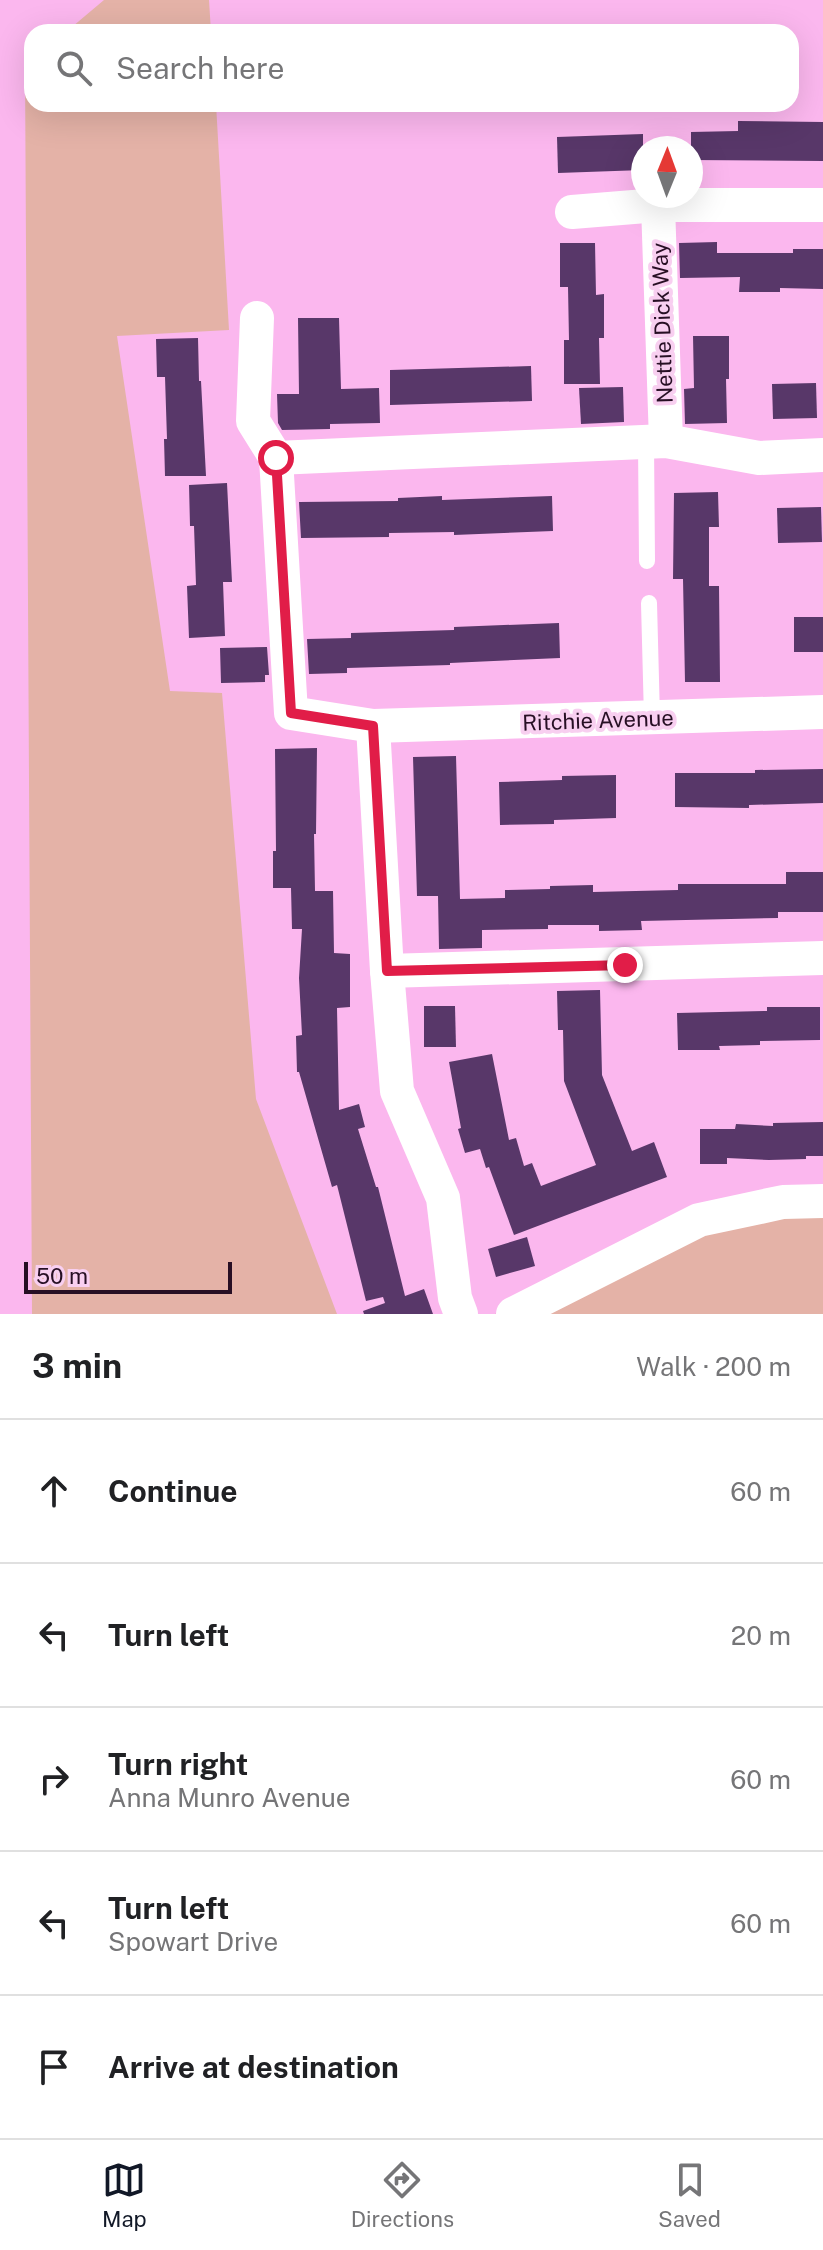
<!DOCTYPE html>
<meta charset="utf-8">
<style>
:root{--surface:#fff;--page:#f6f6f6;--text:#202124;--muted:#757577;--line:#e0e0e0;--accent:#111827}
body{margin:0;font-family:"Public Sans",sans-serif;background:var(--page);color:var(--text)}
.compass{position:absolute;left:631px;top:136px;width:72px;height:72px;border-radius:50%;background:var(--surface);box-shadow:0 8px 32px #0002;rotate:1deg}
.scale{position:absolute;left:24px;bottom:20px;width:208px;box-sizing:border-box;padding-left:8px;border:4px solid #270f24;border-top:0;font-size:22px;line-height:28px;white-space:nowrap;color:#270f24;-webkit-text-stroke:6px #f8cff0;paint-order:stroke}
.stop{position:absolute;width:24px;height:24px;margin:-18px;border:6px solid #e11d48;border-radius:50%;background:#fff}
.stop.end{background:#e11d48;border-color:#fff;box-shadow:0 2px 8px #0008}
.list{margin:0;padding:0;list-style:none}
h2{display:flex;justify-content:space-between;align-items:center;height:104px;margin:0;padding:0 32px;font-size:34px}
h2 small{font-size:26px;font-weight:400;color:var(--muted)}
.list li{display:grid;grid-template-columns:52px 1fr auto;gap:24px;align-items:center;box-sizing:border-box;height:144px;padding:0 32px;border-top:2px solid var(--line)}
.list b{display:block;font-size:30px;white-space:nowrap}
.list p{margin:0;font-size:26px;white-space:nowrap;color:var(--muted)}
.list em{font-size:26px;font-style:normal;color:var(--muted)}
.icon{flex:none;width:44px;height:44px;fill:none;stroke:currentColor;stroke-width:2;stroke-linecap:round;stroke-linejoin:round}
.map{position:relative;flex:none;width:823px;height:1314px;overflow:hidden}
.search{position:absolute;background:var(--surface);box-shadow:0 8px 32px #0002;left:24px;right:24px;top:24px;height:88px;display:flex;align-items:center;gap:20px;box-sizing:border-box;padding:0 28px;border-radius:24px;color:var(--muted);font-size:30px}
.sheet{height:824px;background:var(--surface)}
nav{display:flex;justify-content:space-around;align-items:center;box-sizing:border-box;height:112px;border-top:2px solid var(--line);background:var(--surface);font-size:22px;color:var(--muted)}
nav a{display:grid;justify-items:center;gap:4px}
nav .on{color:var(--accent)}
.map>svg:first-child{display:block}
</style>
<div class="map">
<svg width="823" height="1314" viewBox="0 0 823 1314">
<rect width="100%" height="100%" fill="#fbb7ee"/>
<g fill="#e4b2a7">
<polygon points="104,0 209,0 211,32 66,32"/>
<polygon points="32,61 32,104 216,104 229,330 117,336 170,691 222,693 256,1099 337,1314 32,1314 25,68"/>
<polygon points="823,1201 823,1314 495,1314 690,1224"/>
</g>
<g fill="#583769">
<polygon points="738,121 823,122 823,161 691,160 691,132 738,131"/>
<polygon points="643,134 643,170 558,173 557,137"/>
<polygon points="717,242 717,253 793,253 793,249 823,249 823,289 780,288 780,292 739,292 740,277 680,278 679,243"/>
<polygon points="560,243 595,243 596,295 604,294 604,338 599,338 600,384 564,384 564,340 569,340 568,287 560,287"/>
<polygon points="298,318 339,318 341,389 379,388 380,423 330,424 330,429 282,430 278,423 277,394 299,394"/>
<polygon points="693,336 729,336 729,379 726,379 727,423 685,424 684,389 694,388"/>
<polygon points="198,338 199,381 201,381 206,476 165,476 164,439 167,439 165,377 157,377 156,339"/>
<polygon points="531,366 532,401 390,405 390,370"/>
<polygon points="816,383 817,418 773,419 772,384"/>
<polygon points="623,387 624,422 581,424 579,388"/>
<polygon points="227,483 232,582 223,582 225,636 189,638 187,586 196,585 194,526 190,526 189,485"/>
<polygon points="718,492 719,527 709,527 709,586 719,586 720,682 685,682 683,579 673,579 674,493"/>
<polygon points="442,496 442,500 552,496 553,531 454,535 454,532 389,533 389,537 301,538 299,502 398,501 398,498"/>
<polygon points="821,507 822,542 778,543 777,508"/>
<rect x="794" y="617" width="29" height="35"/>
<polygon points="559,623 560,658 450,663 450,665 347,668 347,673 309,674 307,639 351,638 351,633 454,630 454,627"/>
<polygon points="267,647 269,675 265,675 265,682 221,683 220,648"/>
<polygon points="317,748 316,834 314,834 315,891 333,891 334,953 350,954 350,1007 337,1008 339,1110 359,1104 365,1127 358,1129 376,1187 378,1187 405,1296 424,1289 433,1314 364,1314 363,1311 385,1303 383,1297 366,1301 337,1185 332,1187 299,1072 297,1072 296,1036 302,1035 299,978 302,929 292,929 291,888 273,888 273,851 276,851 275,749"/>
<polygon points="456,756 460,899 505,898 505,890 550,889 550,886 593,885 593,892 678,890 678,884 786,884 786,872 823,872 823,912 778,912 778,918 641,921 642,930 599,931 599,925 548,925 548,929 482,930 482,948 439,949 438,896 417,896 413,757"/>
<polygon points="823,769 823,803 749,805 749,808 675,807 675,773 755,773 755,770"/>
<polygon points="616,775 616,818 554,820 554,824 500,825 499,782 562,780 562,776"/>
<polygon points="600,990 602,1075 632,1151 654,1142 667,1177 514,1235 489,1167 486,1168 480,1149 465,1153 458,1129 461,1128 449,1062 492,1054 509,1140 516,1138 524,1166 532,1163 541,1186 596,1165 564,1081 563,1030 558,1030 557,991"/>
<polygon points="424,1006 455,1006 456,1047 424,1047"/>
<polygon points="767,1007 820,1007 820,1040 760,1041 760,1045 719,1046 720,1050 678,1050 677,1013 767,1011"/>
<polygon points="823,1122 823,1156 806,1156 806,1159 769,1160 727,1158 727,1164 700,1164 700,1129 735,1129 736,1124 773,1126 773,1123"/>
<polygon points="527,1237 535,1266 496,1277 488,1249"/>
</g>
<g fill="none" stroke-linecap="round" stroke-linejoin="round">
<g stroke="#fff" stroke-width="16">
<polyline points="646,442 647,561"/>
<polyline points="649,603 652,718"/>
</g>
<g stroke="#fff" stroke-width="34">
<polyline points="658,205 666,441"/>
<polyline points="572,212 658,205 823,205"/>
<polyline points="257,318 253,421 276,458 291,713 373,726 823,712"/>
<polyline points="276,458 666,441 759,458 823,455"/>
<polyline points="373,726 387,971 397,1091 443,1198 455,1298 461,1314"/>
<polyline points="387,971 823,958"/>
<polyline points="513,1314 699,1220 783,1202 823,1201"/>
</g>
</g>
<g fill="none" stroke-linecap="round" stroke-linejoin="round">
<polyline stroke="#e11d48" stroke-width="10" points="276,458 291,713 373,726 387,971 625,965"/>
</g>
<g text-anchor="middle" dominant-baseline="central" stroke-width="8" stroke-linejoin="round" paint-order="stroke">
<g font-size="22" fill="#270f24" stroke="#f8cff0">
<text transform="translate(662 323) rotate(-92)">Nettie Dick Way</text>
<text transform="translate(598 720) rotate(-2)">Ritchie Avenue</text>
</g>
</g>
</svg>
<svg class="compass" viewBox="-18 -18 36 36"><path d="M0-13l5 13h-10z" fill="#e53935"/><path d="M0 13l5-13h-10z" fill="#757577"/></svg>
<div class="scale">50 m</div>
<div class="stop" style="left:276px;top:458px"></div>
<div class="stop end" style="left:625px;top:965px"></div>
<div class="search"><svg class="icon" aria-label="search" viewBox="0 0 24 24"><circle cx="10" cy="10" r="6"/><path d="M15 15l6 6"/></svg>Search here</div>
</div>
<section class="sheet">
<h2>3 min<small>Walk · 200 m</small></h2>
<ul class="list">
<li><svg class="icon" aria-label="ahead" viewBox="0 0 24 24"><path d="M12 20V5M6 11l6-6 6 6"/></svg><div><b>Continue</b></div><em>60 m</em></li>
<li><svg class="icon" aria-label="left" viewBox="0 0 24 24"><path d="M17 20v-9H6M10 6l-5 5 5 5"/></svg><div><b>Turn left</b></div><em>20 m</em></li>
<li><svg class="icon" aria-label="right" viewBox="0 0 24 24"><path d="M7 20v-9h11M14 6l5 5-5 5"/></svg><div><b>Turn right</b><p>Anna Munro Avenue</p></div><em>60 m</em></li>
<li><svg class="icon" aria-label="left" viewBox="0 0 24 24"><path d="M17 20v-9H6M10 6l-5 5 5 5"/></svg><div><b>Turn left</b><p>Spowart Drive</p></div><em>60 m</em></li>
<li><svg class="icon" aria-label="arrive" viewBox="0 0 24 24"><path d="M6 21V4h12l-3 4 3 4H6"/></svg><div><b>Arrive at destination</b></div></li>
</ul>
</section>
<nav>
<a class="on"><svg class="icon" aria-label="map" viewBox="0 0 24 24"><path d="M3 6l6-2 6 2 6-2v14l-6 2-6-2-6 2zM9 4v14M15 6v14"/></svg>Map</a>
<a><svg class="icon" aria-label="directions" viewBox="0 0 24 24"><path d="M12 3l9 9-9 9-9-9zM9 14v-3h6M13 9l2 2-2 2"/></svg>Directions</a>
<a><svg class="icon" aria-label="saved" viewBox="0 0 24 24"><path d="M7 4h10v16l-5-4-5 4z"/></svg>Saved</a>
</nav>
